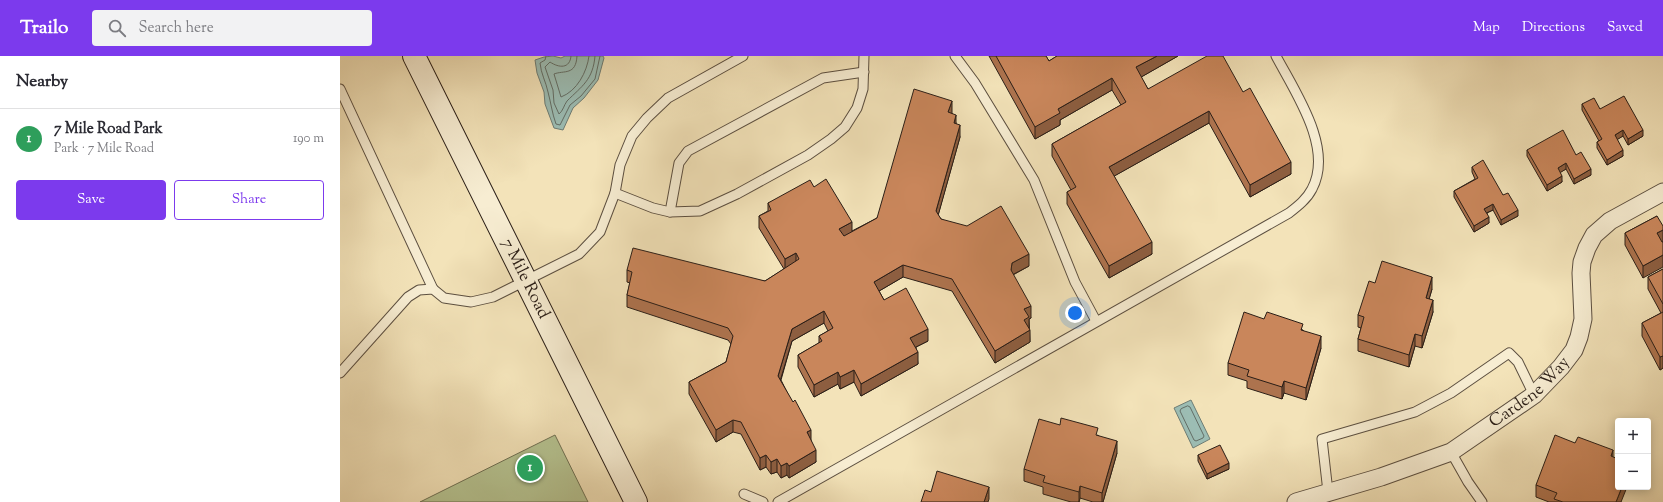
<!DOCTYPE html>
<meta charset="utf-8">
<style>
:root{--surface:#fff;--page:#f2f2f3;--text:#2b2b33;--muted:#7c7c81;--line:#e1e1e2;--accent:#7c3aed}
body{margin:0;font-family:"Sorts Mill Goudy",serif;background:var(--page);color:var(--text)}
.controls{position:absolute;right:12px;bottom:12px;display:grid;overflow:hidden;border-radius:4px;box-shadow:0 2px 10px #0003}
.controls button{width:36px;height:36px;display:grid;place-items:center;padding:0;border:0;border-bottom:1px solid var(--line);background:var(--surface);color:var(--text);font:20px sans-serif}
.you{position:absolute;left:735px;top:257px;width:14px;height:14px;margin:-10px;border:3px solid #fff;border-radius:50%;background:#1a73e8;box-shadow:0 0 0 6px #1a73e833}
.badge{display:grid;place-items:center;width:26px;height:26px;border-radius:50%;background:var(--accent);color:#fff;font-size:13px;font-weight:700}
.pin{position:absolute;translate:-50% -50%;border:2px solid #fff;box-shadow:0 1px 4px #0006}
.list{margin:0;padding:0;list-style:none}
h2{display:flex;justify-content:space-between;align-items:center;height:52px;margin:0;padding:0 16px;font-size:17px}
h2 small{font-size:13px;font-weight:400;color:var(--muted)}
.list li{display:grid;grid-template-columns:26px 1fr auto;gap:12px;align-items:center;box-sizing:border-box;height:60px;padding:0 16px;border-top:1px solid var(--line)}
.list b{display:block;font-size:15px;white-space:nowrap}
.list p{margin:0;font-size:13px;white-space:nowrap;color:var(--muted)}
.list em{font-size:13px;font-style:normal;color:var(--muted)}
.actions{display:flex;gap:8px;padding:12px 16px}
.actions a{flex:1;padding:9px 0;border:1px solid var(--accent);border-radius:4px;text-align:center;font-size:14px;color:var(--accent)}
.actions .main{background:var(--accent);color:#fff}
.icon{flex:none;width:22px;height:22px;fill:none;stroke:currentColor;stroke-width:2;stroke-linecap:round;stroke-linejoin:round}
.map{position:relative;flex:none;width:1323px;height:446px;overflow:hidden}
header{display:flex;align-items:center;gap:24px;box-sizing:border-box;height:56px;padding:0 20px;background:var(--accent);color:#fff}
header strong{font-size:19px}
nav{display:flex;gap:22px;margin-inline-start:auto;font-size:14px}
.search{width:280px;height:36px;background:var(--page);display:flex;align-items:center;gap:10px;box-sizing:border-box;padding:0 14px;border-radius:4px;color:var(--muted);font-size:15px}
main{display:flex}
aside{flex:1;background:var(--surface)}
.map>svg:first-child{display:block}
</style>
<header>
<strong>Trailo</strong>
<div class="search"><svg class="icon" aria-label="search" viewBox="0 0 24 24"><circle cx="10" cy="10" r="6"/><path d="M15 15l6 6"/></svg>Search here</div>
<nav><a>Map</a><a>Directions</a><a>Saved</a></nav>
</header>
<main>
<aside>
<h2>Nearby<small></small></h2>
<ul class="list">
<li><span class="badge" style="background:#2e9e5b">1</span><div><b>7 Mile Road Park</b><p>Park · 7 Mile Road</p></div><em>190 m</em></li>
</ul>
<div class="actions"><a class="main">Save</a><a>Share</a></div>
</aside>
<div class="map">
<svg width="1323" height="446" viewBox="0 0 1323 446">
<rect width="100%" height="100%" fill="#f3e3b9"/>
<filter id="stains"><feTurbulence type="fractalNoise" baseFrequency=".005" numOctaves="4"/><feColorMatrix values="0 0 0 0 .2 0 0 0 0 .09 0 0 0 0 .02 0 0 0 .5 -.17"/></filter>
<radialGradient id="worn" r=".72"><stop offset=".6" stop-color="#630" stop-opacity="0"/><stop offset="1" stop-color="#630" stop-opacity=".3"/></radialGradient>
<polygon fill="#b6c492" stroke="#707154" points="215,379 248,446 80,446"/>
<g fill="#9cbdb4" stroke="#6e7d75">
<polygon points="213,0 221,2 225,0 263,0 264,2 258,24 244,42 233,52 223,74 214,72 205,48 204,36 197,17 195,4 204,1"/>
<polygon points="851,344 870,383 853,392 834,352"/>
</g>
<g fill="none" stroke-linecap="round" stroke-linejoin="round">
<g stroke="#636e66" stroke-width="1">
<path d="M206 0 205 4 200 7C201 18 206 26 208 36 211 47 212 57 216 68L220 69 230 49 241 40 255 23 260 0"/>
<path d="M231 0C230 13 219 12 210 6L205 11 213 34 214 47 219 58C223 55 224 49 227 45 242 30 253 24 255 0"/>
<path d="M237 0C236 20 224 14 214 18L221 41C237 35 247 16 249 0"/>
<polygon points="848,350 850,351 864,380 863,382 856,385 854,384 840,355 841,353"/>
</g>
<g stroke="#5c4f40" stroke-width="11">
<g id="lane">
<polyline points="615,0 635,27 694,124 735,226 756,265"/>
<polyline points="0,33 93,233"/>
<polyline points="275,137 313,152 330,156 360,155 397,138 468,99 491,83 505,71 517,52 523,33 524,0"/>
<polyline points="330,156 339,107 348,95 483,22 524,16"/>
<polyline points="0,317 68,241 79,234 93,233 104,242 131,246 153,241 239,198 260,176 275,137 280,109 292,80 307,62 328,42 403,0"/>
<polyline points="1111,396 1128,426 1142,446"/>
<polyline points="988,436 982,383 1075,356 1111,337 1169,297 1178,306 1194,339"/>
<polyline points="404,438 423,446"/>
<path d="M438 446 949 157C958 150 967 143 972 133 994 92 955 36 936 0"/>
</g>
</g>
<g stroke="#5c4f40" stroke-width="19">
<g id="street">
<path id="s1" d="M956 446 1041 421 1111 396 1194 339 1221 311 1234 294 1239 281 1243 263 1241 217 1242 206 1247 192 1254 179 1270 165 1323 136"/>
</g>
</g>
<g stroke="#2a1e17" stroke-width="24">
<g id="secondary">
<path id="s2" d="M74 0 296 446"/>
</g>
</g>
<use href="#lane" stroke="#f7edd2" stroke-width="9"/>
<use href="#street" stroke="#f7edd2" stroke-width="17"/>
<use href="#secondary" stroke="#f7edd2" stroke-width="22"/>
</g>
<g fill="#ad734e" stroke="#2a1e17">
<polygon points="649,0 706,0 709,5 717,0 838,0 801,21 808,33 903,36 951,118 910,141 869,67 774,120 812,198 769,222 727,148 727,136 731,134 712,100 712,88 781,49 772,34 720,64 720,69 695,83"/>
<polygon points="1242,48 1260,53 1303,80 1288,89 1283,80 1277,83 1283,100 1267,109 1257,92 1257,86 1259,85 1242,54"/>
<polygon points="612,57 616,67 620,81 598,159 601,163 689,210 673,219 691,262 689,263 690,286 655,307 612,235 563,221 539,235 544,244 588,285 576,291 578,308 521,340 514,326 500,333 498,328 474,341 458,311 458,299 479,287 479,280 488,275 484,267 452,285 441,324 471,385 476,406 449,422 447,419 441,422 437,416 431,418 426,411 420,414 401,378 393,376 376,386 349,338 349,326 386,306 391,288 388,284 287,251 287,239 290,227 287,226 287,214 425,225 444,213 419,172 419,160 428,155 428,147 474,131 512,175 537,162"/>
<polygon points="1187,94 1236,99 1251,119 1234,128 1226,113 1220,116 1222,126 1207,135 1187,100"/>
<polygon points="1132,111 1163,139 1178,160 1161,169 1153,154 1147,157 1149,167 1134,176 1114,141 1114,135 1135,123 1132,116"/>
<polygon points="1317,160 1303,222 1285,189 1285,177"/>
<polygon points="1323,213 1323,312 1320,314 1302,280 1302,267 1321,257 1308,233 1308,221"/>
<polygon points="1035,227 1092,233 1089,243 1093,256 1082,292 1075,290 1069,311 1018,295 1018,283 1021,272 1018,271 1018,259"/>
<polygon points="924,263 963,274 981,292 966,344 944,337 942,343 907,332 907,325 888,319 888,307"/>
<polygon points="758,379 777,397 763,446 753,446 740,442 739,446 731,446 703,438 703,431 684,425 684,413"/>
<polygon points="1235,387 1273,401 1281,446 1209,446 1196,441 1196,429"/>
<polygon points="858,399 889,413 867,423 858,405"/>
</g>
<g fill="#8d5e40" stroke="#2a1e17">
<polygon points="817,0 838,0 796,24 796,11"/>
<polygon points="772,22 772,34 720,64 720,69 695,83 695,71 718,53"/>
<polygon points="612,45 612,58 608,56"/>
<polygon points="869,55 869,67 769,123 769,111"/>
<polygon points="616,59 616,71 614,67"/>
<polygon points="620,69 620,81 596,167 596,155"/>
<polygon points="1283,74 1283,80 1275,85 1275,79"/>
<polygon points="1303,74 1303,80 1288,89 1288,83"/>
<polygon points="1283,94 1283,100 1267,109 1267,104"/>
<polygon points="951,106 951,118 910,141 910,129"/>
<polygon points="1226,107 1226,113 1218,118 1218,112"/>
<polygon points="1251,113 1251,119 1234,128 1234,123"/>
<polygon points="1222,120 1222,126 1207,135 1207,129"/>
<polygon points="1153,148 1153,154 1144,158 1144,153"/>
<polygon points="1178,154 1178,160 1161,169 1161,164"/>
<polygon points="1149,161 1149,167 1134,176 1134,170"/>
<polygon points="512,166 512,178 499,185 499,173"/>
<polygon points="1323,174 1323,186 1317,189 1317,177"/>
<polygon points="812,186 812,198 769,222 769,210"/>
<polygon points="456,197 456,209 445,215 445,203"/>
<polygon points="689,198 689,210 672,219 671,214 672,207"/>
<polygon points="1323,199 1323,211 1303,222 1303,210"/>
<polygon points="563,209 563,221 534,238 534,226"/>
<polygon points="1092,221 1092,233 1086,254 1086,242"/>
<polygon points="1093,244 1093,256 1082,292 1082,280"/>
<polygon points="691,250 691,262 689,263 689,273 684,265 684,253"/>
<polygon points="484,255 484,267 452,285 438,332 438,320 452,273"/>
<polygon points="588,273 588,285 570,294 570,282"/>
<polygon points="690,274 690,286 655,307 655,295"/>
<polygon points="1075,278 1075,290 1069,311 1069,299"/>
<polygon points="981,280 981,292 966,344 966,332"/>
<polygon points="578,296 578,308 521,340 521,328"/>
<polygon points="1323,300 1323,312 1320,314 1320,301"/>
<polygon points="514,314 514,326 500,333 500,321"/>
<polygon points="498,316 498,328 474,341 474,329"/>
<polygon points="944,325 944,337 942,343 942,331"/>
<polygon points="393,364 393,376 376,386 376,374"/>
<polygon points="471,374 471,386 467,376"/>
<polygon points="777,385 777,397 763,446 762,446 762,437"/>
<polygon points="476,394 476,406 449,422 449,410"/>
<polygon points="1273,394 1273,406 1271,400"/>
<polygon points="426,399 426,411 420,414 420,402"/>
<polygon points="437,403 437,416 431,418 431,406"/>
<polygon points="447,407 447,419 441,422 441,410"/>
<polygon points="889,407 889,413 867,423 867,418"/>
<polygon points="740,430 740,442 739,446 739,436"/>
<polygon points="649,431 649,443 648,446 644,446"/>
<polygon points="1282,431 1287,431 1281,446 1276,446"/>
</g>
<g fill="#c9865b" stroke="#2a1e17">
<polygon points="656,0 706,0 709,5 717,0 817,0 796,11 808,33 867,0 883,0 903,36 910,32 951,106 910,129 869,55 769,111 812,186 769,210 727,136 736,131 712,88 786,46 772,22 718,53 720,57 695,71"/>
<polygon points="574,33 612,45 608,56 616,59 614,67 620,69 596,155 601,163 627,170 661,150 689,198 672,207 671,214 691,250 684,253 689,261 684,264 690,274 655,295 612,223 563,209 534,226 544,244 566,232 588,273 570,282 578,296 521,328 514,314 500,321 498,316 474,329 458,299 482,285 479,280 493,272 484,255 452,273 438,320 453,346 455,344 471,374 467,376 476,394 449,410 447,407 441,410 437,403 431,406 426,399 420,402 401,366 393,364 376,374 349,326 386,306 393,280 388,272 287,239 292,216 287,214 293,192 425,225 459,203 456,197 445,203 419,160 431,154 428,147 470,124 474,131 486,123 512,166 499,173 504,180 537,162"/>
<polygon points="1284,40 1303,74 1288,83 1283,74 1275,79 1283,94 1267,104 1257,86 1262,83 1242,48 1254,42 1260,53"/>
<polygon points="1223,74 1236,99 1241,96 1251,113 1234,123 1226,107 1218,112 1222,120 1207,129 1187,94"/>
<polygon points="1143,104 1163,139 1168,137 1178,154 1161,164 1153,148 1144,153 1149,161 1134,170 1114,135 1138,122 1132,111"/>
<polygon points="1317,160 1323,170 1323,174 1317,177 1322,186 1323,186 1323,199 1303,210 1285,177"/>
<polygon points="1042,205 1092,221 1086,242 1093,244 1082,280 1075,278 1069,299 1018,283 1024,261 1018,259 1029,225 1035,227"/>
<polygon points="1323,213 1323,248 1308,221"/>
<polygon points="904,256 924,263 927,256 963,268 961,274 981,280 966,332 944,325 942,331 907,320 909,314 888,307"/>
<polygon points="1323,256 1323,300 1320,301 1302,267"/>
<polygon points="721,362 758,372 756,379 777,385 762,437 740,430 739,436 703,426 705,420 684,413 699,363 720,369"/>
<polygon points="1215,379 1235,387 1238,381 1273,394 1271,400 1278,403 1278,431 1282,431 1276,446 1223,446 1214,443 1217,437 1196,429"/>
<polygon points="880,389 889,407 867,418 858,399"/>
<polygon points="597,415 649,431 644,446 581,446 585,434 591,436"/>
</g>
<g text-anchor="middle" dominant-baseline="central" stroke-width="4" stroke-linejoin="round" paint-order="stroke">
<g font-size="17" fill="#2a1e17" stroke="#f7edd2">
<text stroke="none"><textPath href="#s2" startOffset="249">7 Mile Road</textPath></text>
<text stroke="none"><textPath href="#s1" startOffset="262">Cardene Way</textPath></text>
</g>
</g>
<rect width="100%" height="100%" filter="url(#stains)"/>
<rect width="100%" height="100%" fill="url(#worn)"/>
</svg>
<div class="controls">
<button>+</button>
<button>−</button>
</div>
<div class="you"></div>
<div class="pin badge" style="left:190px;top:412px;background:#2e9e5b">1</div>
</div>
</main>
